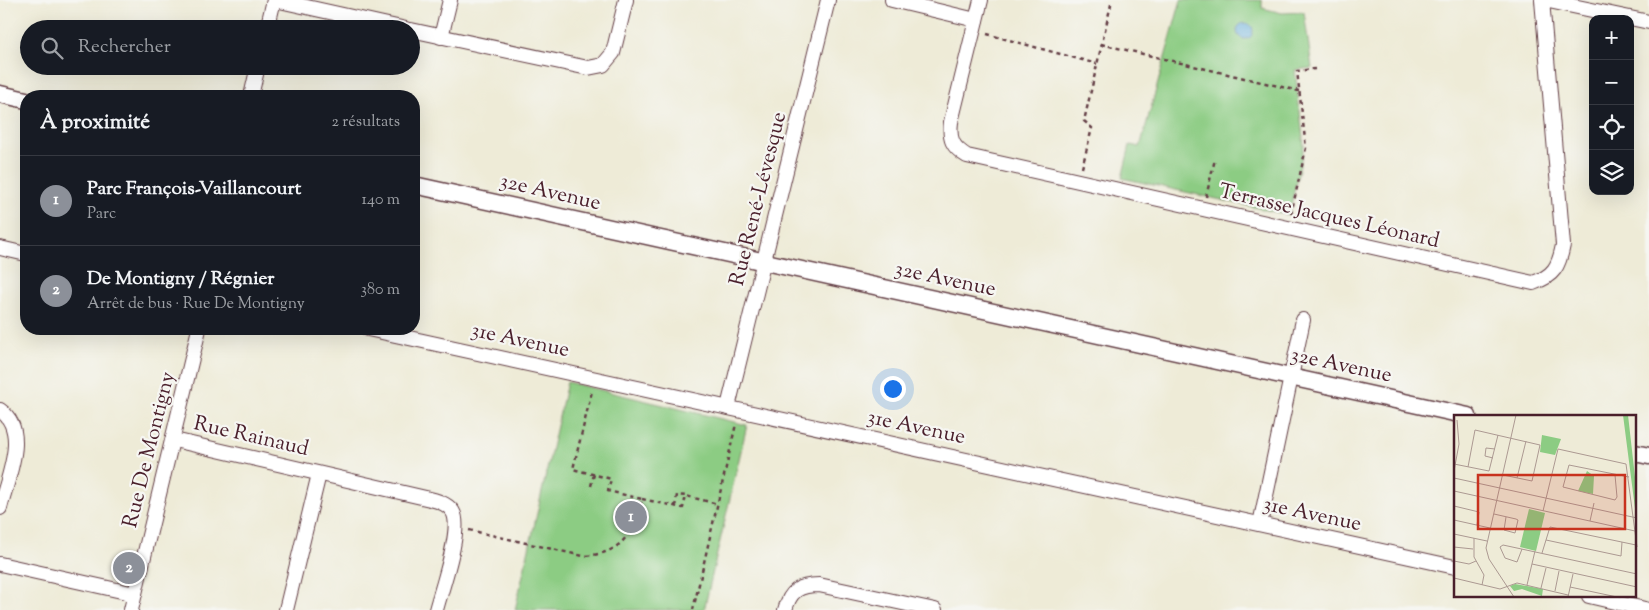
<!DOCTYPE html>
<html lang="fr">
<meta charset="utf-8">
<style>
:root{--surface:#171b24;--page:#20242c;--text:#f1f3f6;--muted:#9ea1a6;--line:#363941;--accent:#8c9099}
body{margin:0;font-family:"Sorts Mill Goudy",serif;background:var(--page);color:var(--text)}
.controls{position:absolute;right:15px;top:15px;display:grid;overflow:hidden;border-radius:10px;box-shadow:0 5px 20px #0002}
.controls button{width:45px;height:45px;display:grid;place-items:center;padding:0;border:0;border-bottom:1px solid var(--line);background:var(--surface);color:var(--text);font:25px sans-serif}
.you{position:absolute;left:892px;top:388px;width:18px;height:18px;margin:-12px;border:4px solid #fff;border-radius:50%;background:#1a73e8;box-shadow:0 0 0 8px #1a73e833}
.badge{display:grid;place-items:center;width:32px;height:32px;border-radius:50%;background:var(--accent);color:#fff;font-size:16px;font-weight:700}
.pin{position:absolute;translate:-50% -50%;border:2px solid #fff;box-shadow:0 1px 5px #0006}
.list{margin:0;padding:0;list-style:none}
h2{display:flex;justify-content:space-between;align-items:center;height:65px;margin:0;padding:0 20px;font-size:21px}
h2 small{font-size:16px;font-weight:400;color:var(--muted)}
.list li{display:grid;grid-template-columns:32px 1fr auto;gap:15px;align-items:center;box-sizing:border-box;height:90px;padding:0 20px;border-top:1px solid var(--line)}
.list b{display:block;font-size:19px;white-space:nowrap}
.list p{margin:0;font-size:16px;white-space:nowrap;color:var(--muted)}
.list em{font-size:16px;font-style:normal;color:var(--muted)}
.icon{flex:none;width:28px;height:28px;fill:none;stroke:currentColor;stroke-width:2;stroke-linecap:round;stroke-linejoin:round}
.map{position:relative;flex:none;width:1649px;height:610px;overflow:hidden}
.search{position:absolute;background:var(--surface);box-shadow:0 5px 20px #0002;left:20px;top:20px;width:400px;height:55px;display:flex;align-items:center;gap:12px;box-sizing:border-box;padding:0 18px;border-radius:28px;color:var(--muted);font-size:19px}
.panel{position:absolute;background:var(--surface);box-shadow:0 5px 20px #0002;left:20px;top:90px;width:400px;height:245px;border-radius:20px}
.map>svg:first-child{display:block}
</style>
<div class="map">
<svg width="1649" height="610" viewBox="0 0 1649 610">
<rect width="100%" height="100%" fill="#f6f6f2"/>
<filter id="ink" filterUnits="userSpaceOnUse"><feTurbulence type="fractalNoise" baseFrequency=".02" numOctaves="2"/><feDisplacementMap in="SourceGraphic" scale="10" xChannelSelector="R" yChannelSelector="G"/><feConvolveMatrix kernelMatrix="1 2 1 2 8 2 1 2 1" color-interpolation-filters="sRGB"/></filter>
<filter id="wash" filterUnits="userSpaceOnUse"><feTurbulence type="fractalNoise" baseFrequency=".0096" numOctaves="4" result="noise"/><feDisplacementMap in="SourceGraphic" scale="20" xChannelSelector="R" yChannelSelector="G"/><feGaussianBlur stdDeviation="1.12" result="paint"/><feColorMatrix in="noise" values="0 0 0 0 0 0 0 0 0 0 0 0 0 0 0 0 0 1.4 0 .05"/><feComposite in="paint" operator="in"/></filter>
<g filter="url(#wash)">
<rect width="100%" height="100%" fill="#eeebd7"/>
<g fill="#8ccc83" stroke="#6b7657">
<polygon points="1181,0 1262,0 1262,8 1282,13 1304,12 1312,68 1295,70 1304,146 1289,215 1122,178 1130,145 1140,147"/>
<polygon points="567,382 747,425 704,610 515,610"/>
</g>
<circle fill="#61acda" stroke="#566682" cx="1245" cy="31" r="8"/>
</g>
<g filter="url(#ink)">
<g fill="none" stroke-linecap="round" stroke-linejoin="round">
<g stroke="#633e45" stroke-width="16">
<g id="minor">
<polyline points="275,0 406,29"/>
<polyline points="892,0 976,20"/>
<path d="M981 0 951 122C949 139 952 147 967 156L1533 283C1554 276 1559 266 1563 245L1542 0"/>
<polyline points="1544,0 1649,22"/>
<polyline points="267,29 274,0"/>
<polyline points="411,30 588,68 603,65 613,53 626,0"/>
<polyline points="441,37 450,0"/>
<polyline points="251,96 258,66"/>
<polyline points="0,248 26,254"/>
<polyline points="368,329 1455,567"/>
<polyline points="728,407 828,0"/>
<path d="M0 410C30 431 7 478 0 508"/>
<path d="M174 440 430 499C439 501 448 504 453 512 463 529 441 590 436 610"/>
<polyline points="1260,524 1303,320"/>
<polyline points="0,564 135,594"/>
<polyline points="1589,596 1649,610"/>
<polyline points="131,610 199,329"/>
<polyline points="286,610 319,474"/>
<path d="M785 610C790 591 799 585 819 585L935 610"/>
</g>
</g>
<g stroke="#633e45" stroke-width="19">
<g id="tertiary">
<polyline points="0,94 26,100"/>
<polyline points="414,185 1468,416"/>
<polyline points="1635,453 1649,456"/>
</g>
</g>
<g stroke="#633e45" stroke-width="2.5" stroke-dasharray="4 4" stroke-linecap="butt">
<polyline points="987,34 1097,64"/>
<polyline points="1101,44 1299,91"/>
<polyline points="1082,168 1092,128 1084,121 1112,0"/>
<polyline points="1206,197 1215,159"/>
<polyline points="1291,214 1306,148 1297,71 1315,69"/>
<polyline points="591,486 594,474"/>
<polyline points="642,499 683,508 686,496 718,504"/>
<polyline points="675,507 677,495 686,496"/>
<path d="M469 530 583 556C622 554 633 534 642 499L608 491 611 479 573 469 592 391"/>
<polyline points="693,610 736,424"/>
</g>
<use href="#minor" stroke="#fff" stroke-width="14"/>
<use href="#tertiary" stroke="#fff" stroke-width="16"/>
</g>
</g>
<g text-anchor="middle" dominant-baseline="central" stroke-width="4.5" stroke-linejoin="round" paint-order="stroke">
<g font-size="21" fill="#4a1f2b" stroke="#f6f6f2">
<text transform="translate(550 193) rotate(13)">32e Avenue</text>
<text transform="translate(759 199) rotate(-76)">Rue René-Lévesque</text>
<text transform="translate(1329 217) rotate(13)">Terrasse Jacques Léonard</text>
<text transform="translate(945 280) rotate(12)">32e Avenue</text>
<text transform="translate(520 341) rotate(12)">31e Avenue</text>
<text transform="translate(1341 366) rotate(12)">32e Avenue</text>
<text transform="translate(916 428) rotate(12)">31e Avenue</text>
<text transform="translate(251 437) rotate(13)">Rue Rainaud</text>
<text transform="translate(150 450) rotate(-76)">Rue De Montigny</text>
<text transform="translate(1312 515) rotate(12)">31e Avenue</text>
</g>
</g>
<g transform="translate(1454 415)">
<rect width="182" height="182" fill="#eeebd7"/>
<path d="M169 0H174L182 71V101ZM88 20 107 24 101 40 86 37ZM133 56 140 61 139 79 124 76ZM75 94 91 98 82 136 66 132ZM61 169 89 174 88 181 68 174 60 176 56 171Z" fill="#8ccc83"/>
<path fill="none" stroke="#ac9992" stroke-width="1" d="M39 43 31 41 32 33 41 34M0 49 35 56 44 20M14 52 21 15 86 30 78 66 49 60M0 56 5 29 3 5M161 60 163 82 161 85 109 72 115 50 175 62M0 63 183 103M63 63 72 26M0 76 181 116M0 91 25 97 23 110M89 96 104 34 172 49 183 132M40 99 62 104 64 105 61 118 50 115 52 102M0 105 36 113M136 106 140 88M0 119 33 126M20 123V142L30 160 28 170M92 125 167 141 168 127M0 132 19 134M68 134 63 147 51 143 46 132 49 130 183 159M88 138 96 112 182 130M0 146 15 149 22 146M78 149 183 172M0 163 46 174 63 168 114 180M73 170 81 136M116 172 163 182M87 173 92 153M101 176 105 156M60 182 35 144 32 133 62 0M114 182 119 159"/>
<path fill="#c8321e" fill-opacity="0.15" stroke="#c8321e" stroke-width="2.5" d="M24 60H171V114H24Z"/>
<rect width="182" height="182" fill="none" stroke="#4a1f2b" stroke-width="2.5"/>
</g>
</svg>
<div class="controls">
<button>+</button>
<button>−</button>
<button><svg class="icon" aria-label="locate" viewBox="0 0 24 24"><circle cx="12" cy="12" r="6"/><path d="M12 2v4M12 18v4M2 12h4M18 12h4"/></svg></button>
<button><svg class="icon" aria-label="layers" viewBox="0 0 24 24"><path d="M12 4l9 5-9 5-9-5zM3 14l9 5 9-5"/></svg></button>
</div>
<div class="you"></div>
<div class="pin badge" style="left:631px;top:517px">1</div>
<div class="pin badge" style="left:129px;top:568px">2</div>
<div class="search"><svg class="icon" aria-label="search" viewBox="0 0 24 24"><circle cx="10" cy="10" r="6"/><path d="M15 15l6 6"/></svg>Rechercher</div>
<section class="panel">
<h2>À proximité<small>2 résultats</small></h2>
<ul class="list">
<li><span class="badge">1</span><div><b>Parc François-Vaillancourt</b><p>Parc</p></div><em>140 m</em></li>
<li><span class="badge">2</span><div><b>De Montigny / Régnier</b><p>Arrêt de bus · Rue De Montigny</p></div><em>380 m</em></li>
</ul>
</section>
</div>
